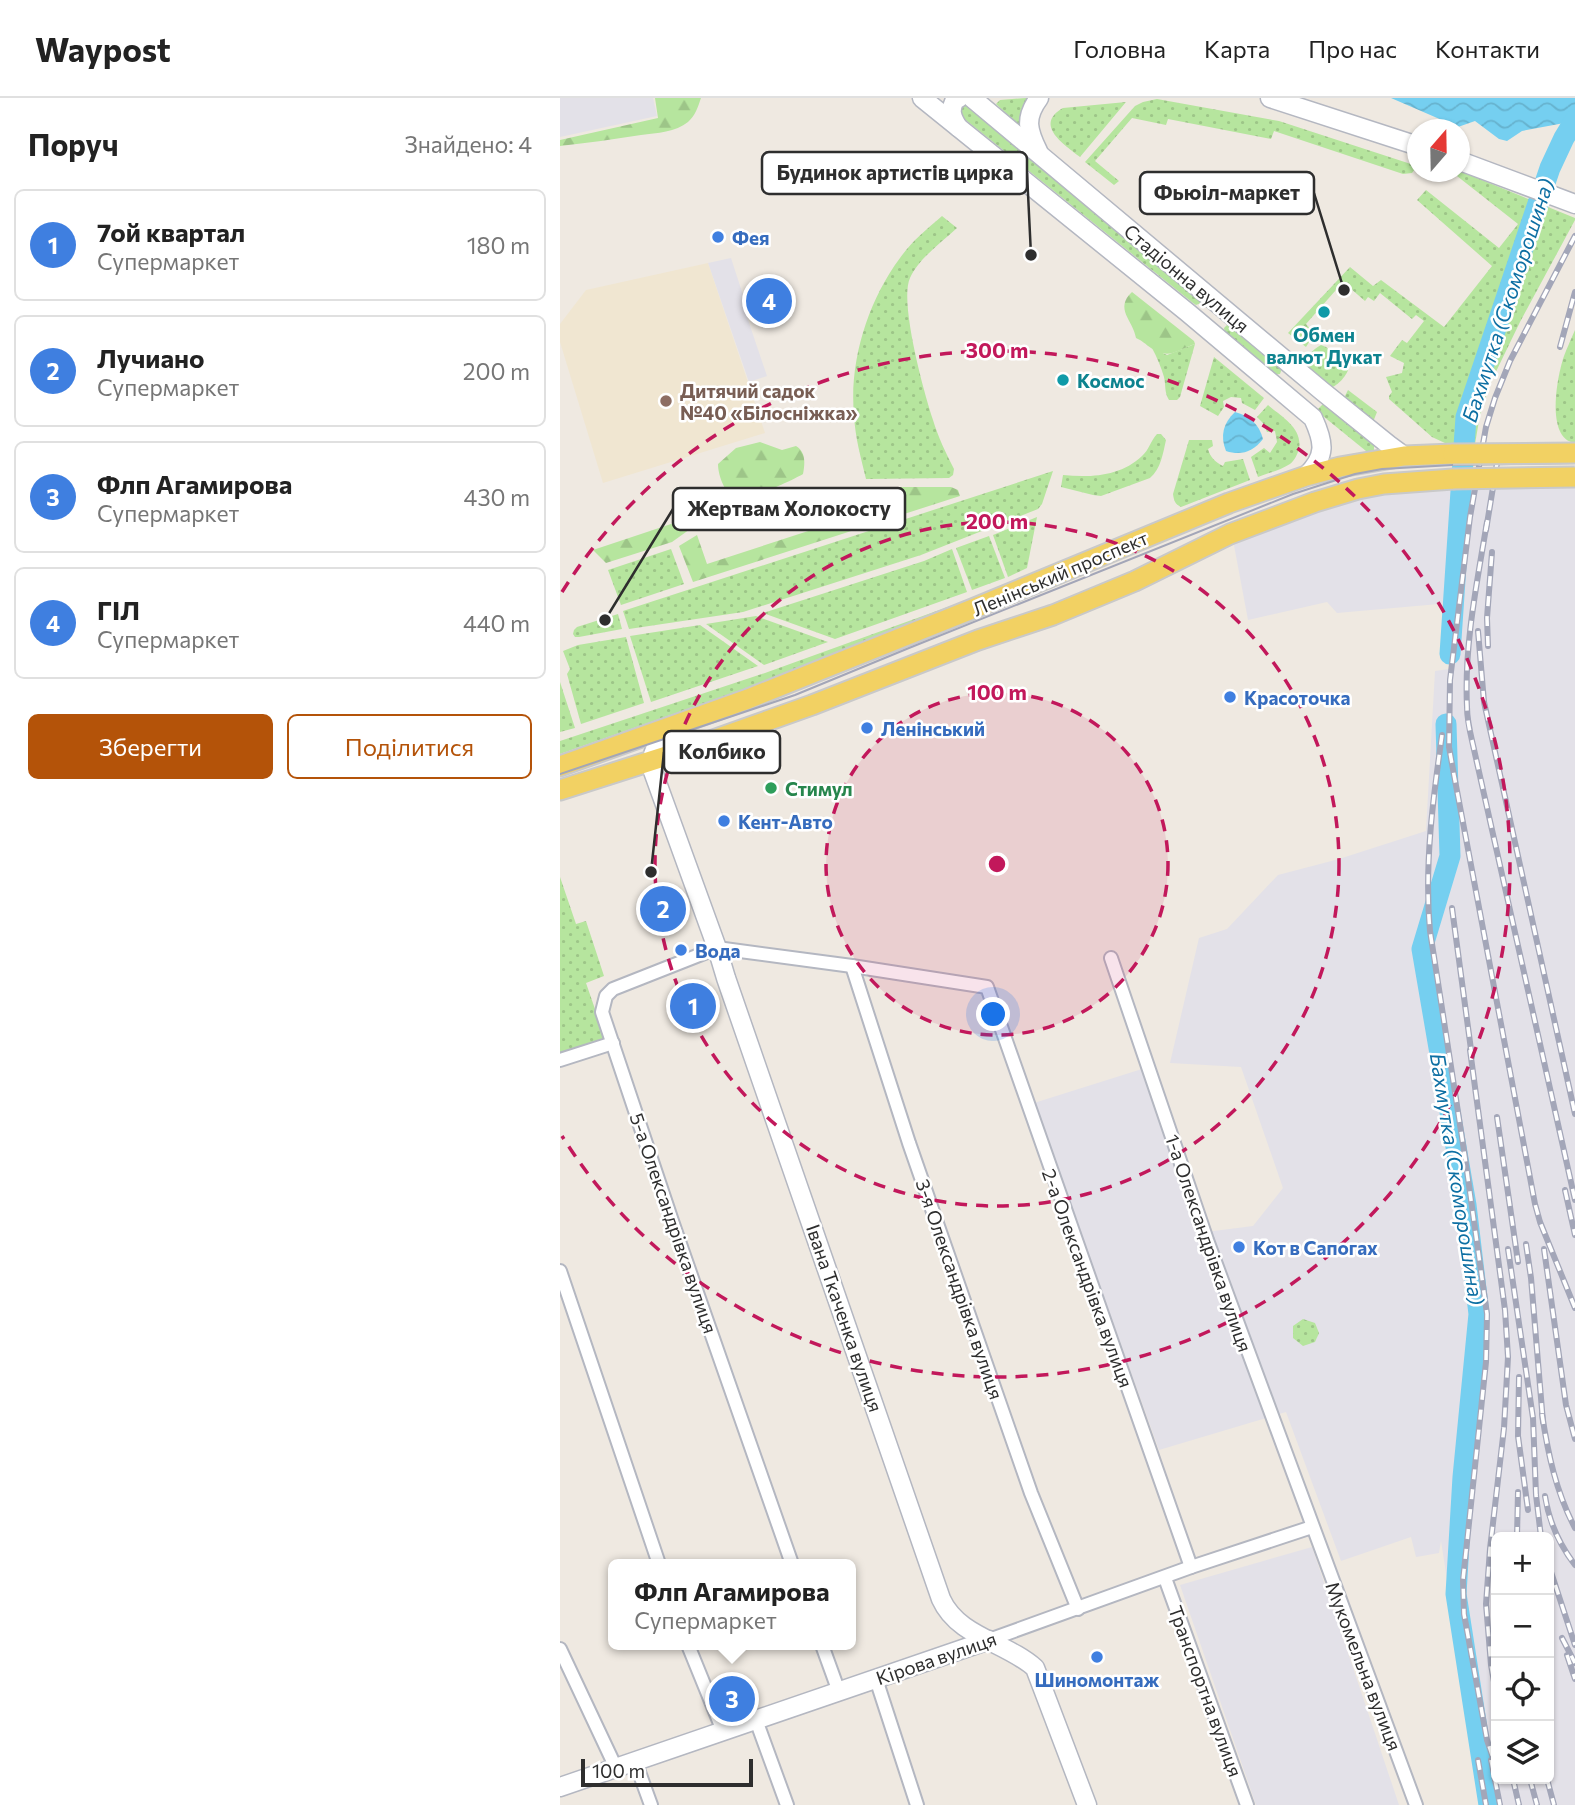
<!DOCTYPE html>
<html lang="uk">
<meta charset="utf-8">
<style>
:root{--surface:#fff;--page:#f2f2f2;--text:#222;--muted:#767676;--line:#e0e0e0;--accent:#b45309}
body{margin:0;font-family:Commissioner,sans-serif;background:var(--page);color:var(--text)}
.controls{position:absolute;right:21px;bottom:21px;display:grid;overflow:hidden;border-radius:10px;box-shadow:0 2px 5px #0004}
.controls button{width:63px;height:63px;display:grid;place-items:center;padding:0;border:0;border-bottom:2px solid var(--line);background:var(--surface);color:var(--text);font:35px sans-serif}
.compass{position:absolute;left:847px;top:21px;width:63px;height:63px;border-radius:50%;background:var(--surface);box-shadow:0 2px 5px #0004;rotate:20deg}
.scale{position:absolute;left:21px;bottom:18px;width:172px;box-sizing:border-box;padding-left:7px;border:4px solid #2e2e2e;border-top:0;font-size:19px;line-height:24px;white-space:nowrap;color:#2e2e2e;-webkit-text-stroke:5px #fff;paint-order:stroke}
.you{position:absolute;left:434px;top:917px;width:24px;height:24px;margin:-18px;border:5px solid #fff;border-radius:50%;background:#1a73e8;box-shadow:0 0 0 10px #1a73e833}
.badge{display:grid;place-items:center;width:46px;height:46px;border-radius:50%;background:var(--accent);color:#fff;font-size:23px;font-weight:700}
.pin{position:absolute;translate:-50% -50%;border:4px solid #fff;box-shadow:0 2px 7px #0006}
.popup{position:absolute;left:48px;top:1461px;width:248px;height:91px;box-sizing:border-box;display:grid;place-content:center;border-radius:10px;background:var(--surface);filter:drop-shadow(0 2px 5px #0005);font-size:23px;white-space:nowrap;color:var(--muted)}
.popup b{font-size:26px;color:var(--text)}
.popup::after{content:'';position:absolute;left:50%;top:100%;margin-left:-14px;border:14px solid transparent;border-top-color:var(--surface)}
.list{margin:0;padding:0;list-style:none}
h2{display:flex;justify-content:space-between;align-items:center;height:91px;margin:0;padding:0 28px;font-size:30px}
h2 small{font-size:23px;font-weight:400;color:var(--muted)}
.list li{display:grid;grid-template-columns:46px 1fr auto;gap:21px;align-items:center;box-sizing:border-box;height:112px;margin:0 14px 14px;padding:0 14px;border:2px solid var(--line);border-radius:10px}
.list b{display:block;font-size:26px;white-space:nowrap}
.list p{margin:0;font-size:23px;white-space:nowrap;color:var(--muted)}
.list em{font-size:23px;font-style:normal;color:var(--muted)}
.actions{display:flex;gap:14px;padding:21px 28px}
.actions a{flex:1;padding:16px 0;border:2px solid var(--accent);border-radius:10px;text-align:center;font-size:24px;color:var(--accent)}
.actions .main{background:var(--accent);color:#fff}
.icon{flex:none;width:38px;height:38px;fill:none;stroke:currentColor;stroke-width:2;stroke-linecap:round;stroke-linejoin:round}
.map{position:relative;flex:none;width:1015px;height:1707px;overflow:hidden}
header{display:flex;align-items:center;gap:42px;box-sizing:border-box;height:98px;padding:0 35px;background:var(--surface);border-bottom:2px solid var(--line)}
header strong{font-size:33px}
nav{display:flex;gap:38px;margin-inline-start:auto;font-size:24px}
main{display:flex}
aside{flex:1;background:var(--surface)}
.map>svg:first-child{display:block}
</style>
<header>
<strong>Waypost</strong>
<nav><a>Головна</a><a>Карта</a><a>Про нас</a><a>Контакти</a></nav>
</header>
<main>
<aside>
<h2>Поруч<small>Знайдено: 4</small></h2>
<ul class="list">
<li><span class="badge" style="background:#3f7fe0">1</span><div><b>7ой квартал</b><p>Супермаркет</p></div><em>180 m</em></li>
<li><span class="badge" style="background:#3f7fe0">2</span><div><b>Лучиано</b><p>Супермаркет</p></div><em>200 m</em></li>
<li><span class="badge" style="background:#3f7fe0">3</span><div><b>Флп Агамирова</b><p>Супермаркет</p></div><em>430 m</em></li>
<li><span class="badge" style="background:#3f7fe0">4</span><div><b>ГІЛ</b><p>Супермаркет</p></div><em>440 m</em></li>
</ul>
<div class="actions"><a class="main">Зберегти</a><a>Поділитися</a></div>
</aside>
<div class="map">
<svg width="1015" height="1707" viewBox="0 0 1015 1707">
<defs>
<pattern id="grass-dots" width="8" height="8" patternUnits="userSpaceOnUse" patternTransform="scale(1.75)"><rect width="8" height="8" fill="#b6e59e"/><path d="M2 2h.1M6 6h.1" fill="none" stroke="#9dc588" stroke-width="1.8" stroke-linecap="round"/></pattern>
<pattern id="forest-firs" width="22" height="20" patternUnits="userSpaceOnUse" patternTransform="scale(1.75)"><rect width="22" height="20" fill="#b6e59e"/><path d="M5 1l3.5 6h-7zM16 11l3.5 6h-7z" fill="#9dc588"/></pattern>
<pattern id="water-waves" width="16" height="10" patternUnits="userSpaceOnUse" patternTransform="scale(1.75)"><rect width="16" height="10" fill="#75cff0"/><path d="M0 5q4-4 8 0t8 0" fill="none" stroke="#66b2ce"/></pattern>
</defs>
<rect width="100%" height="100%" fill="#efe9e1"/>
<g fill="#e3e1e8" fill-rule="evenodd">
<polygon points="0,0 93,0 97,18 0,39"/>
<polygon points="171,160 183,197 182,198 185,209 184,210 207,278 189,284 148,165"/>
<path d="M1015 387V1707H922L881 1443 879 1455 856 1459 851 1439 781 1463 726 1314 599 1352 474 1005 582 971 638 1135 693 1128 723 1090 681 969 610 965 639 840 667 831 718 777 779 761 866 733 875 573 889 571 890 505 777 515 767 504 688 522 673 442 799 398 845 390ZM936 1439H989V1681H936Z"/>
<polygon points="752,1449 785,1546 839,1707 696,1707 620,1487"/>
</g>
<polygon fill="#f0e6d1" points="148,165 205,335 43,385 0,244 0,226 26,192"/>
<g fill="url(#grass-dots)">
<polygon points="466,0 469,2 462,30 436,6 440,2"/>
<polygon points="597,1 719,23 857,68 852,75 843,76 714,33 711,41 608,21 606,27 572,20 535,63 559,83 554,87 525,64 575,8 583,4"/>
<polygon points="406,4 641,202 641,205 636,207 633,205 397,15 397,9"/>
<path d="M566 4 520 59C505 47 473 27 503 10Z"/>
<polygon points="900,73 1015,120 1015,122 960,224 930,286 920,317 915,346 887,346 872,339 829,301 829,298 832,294 826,279 842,275 844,265 830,258 842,242 847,245 864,223 856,217 852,221 820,195 814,203 808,199 805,203 783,184 746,226 752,233 753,238 746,249 728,235 790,169 813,188 821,182 884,229 932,168 857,102 866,92 939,150 958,126 897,78 895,74"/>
<path d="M382 118 397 130C381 145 359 160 350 180 339 204 364 295 373 322 378 339 386 355 394 371L393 377 389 380 306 381C301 360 295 339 294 317 289 263 308 203 340 160 352 143 367 131 382 118Z"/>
<polygon points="667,227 673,229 720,269 721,273 720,276 713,277 665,235 664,230"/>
<path d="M1015 232V345C985 341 997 278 1004 258 1007 250 1011 241 1015 232Z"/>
<path d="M635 246 620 299 617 302H609C604 294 606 287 604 279 601 269 597 259 592 250L607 257Z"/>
<path d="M761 247 766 249 789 269C788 276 778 288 770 290L744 267C746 259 753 251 761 247Z"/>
<polygon points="654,259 704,300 695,312 682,305 681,300 671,299 663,303 664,309 658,318 640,308"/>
<polygon points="788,292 817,314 813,324 784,300"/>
<polygon points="763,306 814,345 814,352 810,354 806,353 758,314 758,311"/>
<path d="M708 307C722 319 743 330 739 351 737 357 735 362 730 366 721 372 708 375 698 379L691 359 704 350 710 355 717 344 715 333 707 334 703 325 697 319Z"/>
<path d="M597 336H601L606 342C603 355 601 371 590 380L541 398 533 397 501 389 503 377C531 380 561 378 582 358 589 352 591 342 597 336Z"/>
<path d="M629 342H652L653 348 648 351C650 359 655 364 663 368L665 364 683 361 690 382 621 409C615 406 614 403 613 396Z"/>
<polygon points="493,373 482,406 478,411 361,457 183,514 69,531 63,513"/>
<polygon points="477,419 467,470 448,479 433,437"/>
<polygon points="429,438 445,480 412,492 396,450"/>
<polygon points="111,451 124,486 61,507 48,472"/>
<polygon points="392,451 407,494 275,541 203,515 364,463"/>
<polygon points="407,502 406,504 193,588 0,656 0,643 205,575"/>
<polygon points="58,516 62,531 19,539 15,539 13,536 14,532 17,529"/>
<polygon points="196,518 268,544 204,567 146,526"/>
<polygon points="140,527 198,568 91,604 70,538"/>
<polygon points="66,539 84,605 21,626 7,576 10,571 3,553 18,547"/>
<polygon points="0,584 15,630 0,634"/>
<polygon points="0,779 16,826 26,823 44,878 26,885 45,940 0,955"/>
<polygon points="743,1221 755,1225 759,1235 755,1244 743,1248 733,1240 733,1228"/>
</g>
<g fill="url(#forest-firs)">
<path d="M95 0H141C138 9 135 18 128 24 116 34 97 35 81 37 54 41 28 45 0 48V42L98 20Z"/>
<path d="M572 194 634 243 635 246C617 252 609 262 591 250 585 246 583 243 576 240 573 222 554 211 572 194Z"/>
<path d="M200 344 222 352 236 348C246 354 245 365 243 376 235 381 187 403 180 402 166 400 158 378 158 366L176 350Z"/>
<polygon points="310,389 391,389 398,392 400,398 133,484 119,448 137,437 147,466 316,411"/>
<polygon points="141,416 140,424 112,444 46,465 33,452"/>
</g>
<g fill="url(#water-waves)">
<polygon points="831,0 1015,0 1015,23 962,33 947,43 939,41 915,23 898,29"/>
<path d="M675 314C690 318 699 326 703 341 693 354 681 358 666 353 660 338 663 325 675 314Z"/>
</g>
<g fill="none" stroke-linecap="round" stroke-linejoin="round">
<g stroke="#75cff0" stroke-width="21">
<polyline points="890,556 906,319 990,70 1004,40 1015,22"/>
<polyline points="886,626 890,758 862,851 906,1107 919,1216 903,1379 896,1496 929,1707"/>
</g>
<g stroke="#b4b7c1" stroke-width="16">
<g id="street">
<polyline points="551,860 647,1142 856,1707"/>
<polyline points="292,868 349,1045 471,1395 518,1511"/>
<polyline points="0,962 53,945"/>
<polyline points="0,1173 99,1466"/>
<polyline points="232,1466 113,1126 42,914 46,898 53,891 157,850 292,868 427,889 631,1469"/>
<polyline points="605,1480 687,1707"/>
<polyline points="429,1542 631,1469 752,1429"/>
<polyline points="128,1547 163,1633"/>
<polyline points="262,1547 279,1594"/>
<polyline points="0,1551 56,1670"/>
<polyline points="316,1581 357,1707"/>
<polyline points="196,1622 227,1707"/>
<polyline points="75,1663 91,1707"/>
</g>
</g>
<g stroke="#b4b7c1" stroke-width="21">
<g id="secondary">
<path d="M362 0 627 214 753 320C764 344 767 358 746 378"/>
<polyline points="412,0 762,293 829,347 844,358"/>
<polyline points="710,0 858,48"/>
<path d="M398 29C392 20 389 12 395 2L399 0"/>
<path d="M478 53C468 33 464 20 479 0"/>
<polyline points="900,63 1015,106"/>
<path d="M117 630C102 638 92 650 91 668L157 850 166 880 381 1501C398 1539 446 1544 475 1570L527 1707"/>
<polyline points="0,1689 429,1542"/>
</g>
</g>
<g stroke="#c9c9c9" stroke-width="23">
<g id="primary">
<polyline points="0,668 188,601 410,512 669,405 746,378 780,369 844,358 893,356"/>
<polyline points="0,692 122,653 252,607 418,542 493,517 575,483 670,436 755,404 798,391 824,386 893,381"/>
</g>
</g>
<use href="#street" stroke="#fff" stroke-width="12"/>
<use href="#secondary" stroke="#fff" stroke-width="18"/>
<use href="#primary" stroke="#f2d163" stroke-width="19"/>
<polyline stroke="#a3a6b8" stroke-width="2" points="0,676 235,597 349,550 733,396 795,376 822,371 893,367 1015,365"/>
<g stroke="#a3a6b8" stroke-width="6">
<g id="rail">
<polyline points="1015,138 950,263 935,300 926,329 910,419 890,582 889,649 894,677 975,1106 980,1124 1015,1210"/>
<polyline points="1000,249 1015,194"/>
<path d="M927 424C917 485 904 547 907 609 907 622 910 634 913 647L1015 1102"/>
<polyline points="926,432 938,359"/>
<polyline points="918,533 924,604 1015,1016"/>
<polyline points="928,548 927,520 932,454"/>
<path d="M882 637C873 701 864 767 870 833L905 1059 927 1216 926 1264 903 1482 904 1516 927 1642 936 1669"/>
<polyline points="892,810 912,959"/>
<polyline points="910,952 945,1212 948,1259 944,1330 930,1451 926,1506 931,1567 936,1595"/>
<polyline points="937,1019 958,1164"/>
<polyline points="1005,1092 1015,1137"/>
<polyline points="966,1146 971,1180 983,1324"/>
<polyline points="948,1151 973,1320 976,1397 981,1439"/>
<polyline points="984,1151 1006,1307 1015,1341"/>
<polyline points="959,1279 958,1338 968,1412"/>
<path d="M982 1316C988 1356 996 1394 1015 1430"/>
<path d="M985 1398C989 1424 999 1446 1015 1467"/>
<polyline points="957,1439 958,1394"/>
<polyline points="989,1468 1015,1547"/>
<polyline points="1002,1540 1015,1565"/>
<polyline points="1007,1557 1015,1581"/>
<polyline points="918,1662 926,1707"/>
<polyline points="931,1662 940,1707"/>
<polyline points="953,1681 959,1707"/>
<polyline points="970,1681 977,1707"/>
<polyline points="987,1681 994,1707"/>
</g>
</g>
<use href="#rail" stroke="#fff" stroke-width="3.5" stroke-dasharray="10" stroke-linecap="butt"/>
<g stroke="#c9c9c9" stroke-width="23" stroke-linecap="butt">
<g id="primary-bridge">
<polyline points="893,356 1015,355"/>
<polyline points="893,381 1015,379"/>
</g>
</g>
<use href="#primary-bridge" stroke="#f2d163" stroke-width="19"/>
</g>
<circle cx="437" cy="766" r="171" fill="#c2185b" fill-opacity=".12"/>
<g fill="none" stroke="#c2185b" stroke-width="3.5" stroke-dasharray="12 9">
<circle cx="437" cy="766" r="171"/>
<circle cx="437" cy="766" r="342"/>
<path d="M2 494A513 513 0 1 1 2 1038"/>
</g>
<g fill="#3f7fe0" stroke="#fff" stroke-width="2.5">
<circle cx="158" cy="139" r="7"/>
<circle cx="670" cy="599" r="7"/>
<circle cx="307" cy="630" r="7"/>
<circle cx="164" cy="723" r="7"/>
<circle cx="121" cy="852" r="7"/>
<circle cx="679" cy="1149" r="7"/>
<circle cx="537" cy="1559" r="7"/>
</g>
<g fill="#0f9aa8" stroke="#fff" stroke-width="2.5">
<circle cx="764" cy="214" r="7"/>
<circle cx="503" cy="282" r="7"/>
</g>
<circle fill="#8d6e63" stroke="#fff" stroke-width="2.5" cx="106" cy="303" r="7"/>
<circle fill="#2e9e5b" stroke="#fff" stroke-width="2.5" cx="211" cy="690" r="7"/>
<g text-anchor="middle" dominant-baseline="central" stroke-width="5" stroke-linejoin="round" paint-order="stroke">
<g font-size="19" font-weight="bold" fill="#366cbe" stroke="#fff" text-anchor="start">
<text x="172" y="139">Фея</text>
<text x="684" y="599">Красоточка</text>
<text x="321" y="630">Ленінський</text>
<text x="178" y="723">Кент-Авто</text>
<text x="135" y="852">Вода</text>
<text x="693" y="1149">Кот в Сапогах</text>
<text x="537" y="1581" text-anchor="middle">Шиномонтаж</text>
</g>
<g font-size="19" fill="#2e2e2e" stroke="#fff">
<text transform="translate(627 180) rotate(40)">Стадіонна вулиця</text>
<text transform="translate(500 475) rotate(-23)">Ленінський проспект</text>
<text transform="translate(114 1125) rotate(71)">5-а Олександрівка вулиця</text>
<text transform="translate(649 1145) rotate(71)">1-а Олександрівка вулиця</text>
<text transform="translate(528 1180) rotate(70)">2-а Олександрівка вулиця</text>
<text transform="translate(400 1191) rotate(71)">3-я Олександрівка вулиця</text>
<text transform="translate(285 1220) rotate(71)">Івана Ткаченка вулиця</text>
<text transform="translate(376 1560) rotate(-19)">Кірова вулиця</text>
<text transform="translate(804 1568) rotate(69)">Мукомельна вулиця</text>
<text transform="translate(646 1593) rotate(70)">Транспортна вулиця</text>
</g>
<g font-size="19" font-weight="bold" fill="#0d838f" stroke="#fff">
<text x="764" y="236">Обмен<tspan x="764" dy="22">валют Дукат</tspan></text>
<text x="517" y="282" text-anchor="start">Космос</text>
</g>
<g font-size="19" font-weight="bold" fill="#785e54" stroke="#fff" text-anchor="start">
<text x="120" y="292">Дитячий садок<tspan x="120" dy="22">№40 «Білосніжка»</tspan></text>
</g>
<g font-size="19" font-weight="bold" fill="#27864d" stroke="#fff" text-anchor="start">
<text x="225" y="690">Стимул</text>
</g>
<g font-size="21" font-style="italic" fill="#0d6fa3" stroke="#fff">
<text transform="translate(947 202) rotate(-72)">Бахмутка (Скоморошина)</text>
<text transform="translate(898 1081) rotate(81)">Бахмутка (Скоморошина)</text>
</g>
</g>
<circle cx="437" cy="766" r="10" fill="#c2185b" stroke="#fff" stroke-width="3.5"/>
<g font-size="21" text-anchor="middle" font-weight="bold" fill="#c2185b" stroke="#fff" stroke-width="5" stroke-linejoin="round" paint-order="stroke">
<text x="437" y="260">300 m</text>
<text x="437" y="431">200 m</text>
<text x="437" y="602">100 m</text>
</g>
<path fill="none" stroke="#2e2e2e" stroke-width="2.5" d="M471 157L467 75M784 192L754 95M45 522L113 411M91 774L104 654"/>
<g fill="#2e2e2e" stroke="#fff" stroke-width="2.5">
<circle cx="471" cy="157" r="7"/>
<circle cx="784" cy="192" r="7"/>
<circle cx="45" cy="522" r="7"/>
<circle cx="91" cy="774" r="7"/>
</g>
<g fill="#fff" stroke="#2e2e2e" stroke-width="2.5">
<rect x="202" y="54" width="265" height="42" rx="7"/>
<rect x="580" y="74" width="174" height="42" rx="7"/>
<rect x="113" y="390" width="232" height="42" rx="7"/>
<rect x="104" y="633" width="116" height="42" rx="7"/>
</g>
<g font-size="21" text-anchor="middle" font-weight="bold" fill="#2e2e2e">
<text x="335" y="82">Будинок артистів цирка</text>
<text x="667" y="102">Фьюіл-маркет</text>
<text x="229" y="418">Жертвам Холокосту</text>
<text x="162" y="661">Колбико</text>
</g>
</svg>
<div class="controls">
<button>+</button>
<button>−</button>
<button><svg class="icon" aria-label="locate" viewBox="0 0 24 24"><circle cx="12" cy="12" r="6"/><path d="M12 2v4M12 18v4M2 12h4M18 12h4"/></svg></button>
<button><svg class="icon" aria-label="layers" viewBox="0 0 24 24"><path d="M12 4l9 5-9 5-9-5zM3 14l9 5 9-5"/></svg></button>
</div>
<svg class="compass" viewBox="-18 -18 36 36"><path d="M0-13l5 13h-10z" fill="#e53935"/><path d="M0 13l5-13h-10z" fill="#767676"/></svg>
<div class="scale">100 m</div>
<div class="you"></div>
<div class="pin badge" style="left:133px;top:908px;background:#3f7fe0">1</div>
<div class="pin badge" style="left:103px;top:811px;background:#3f7fe0">2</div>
<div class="pin badge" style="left:172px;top:1601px;background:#3f7fe0">3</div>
<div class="popup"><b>Флп Агамирова</b>Супермаркет</div>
<div class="pin badge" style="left:209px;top:203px;background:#3f7fe0">4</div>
</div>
</main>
